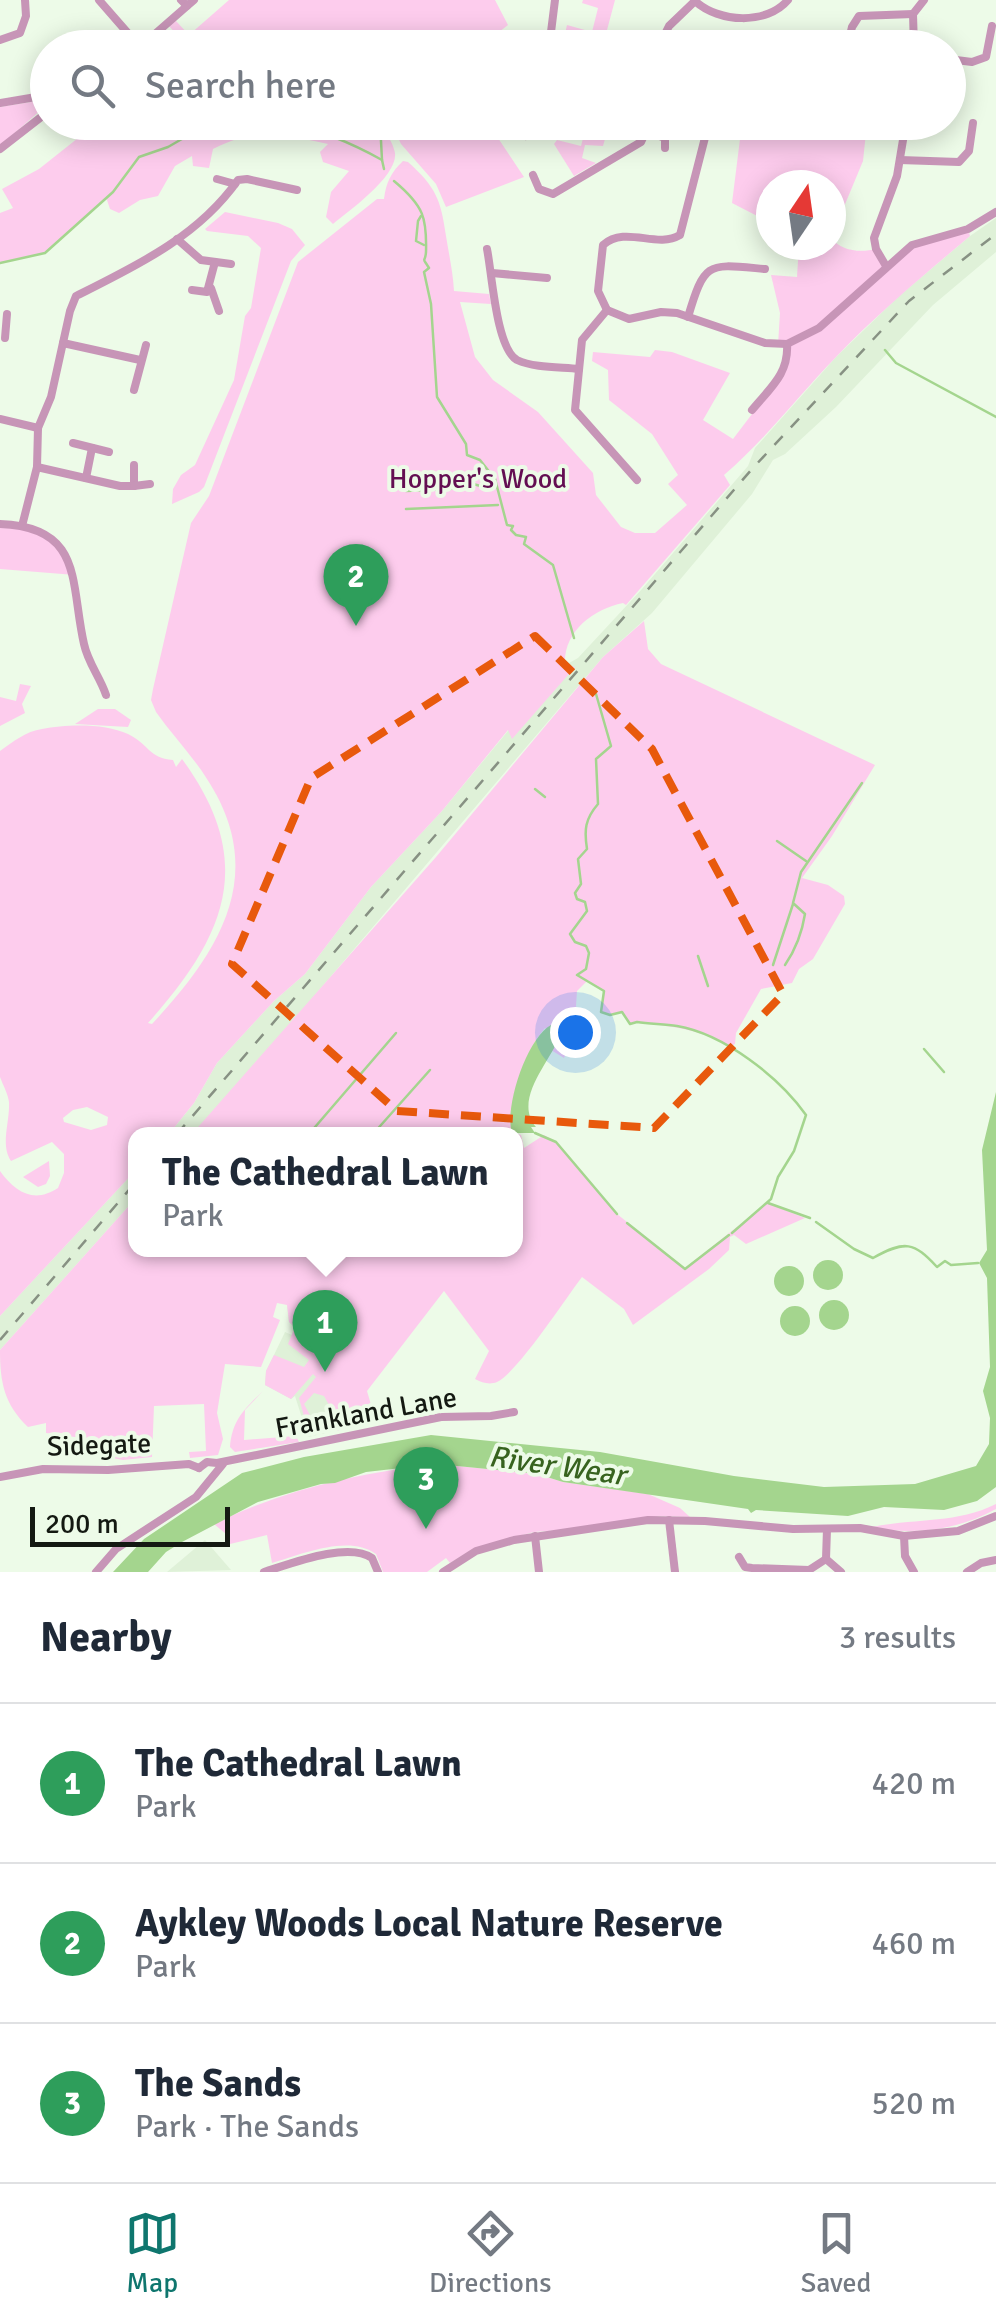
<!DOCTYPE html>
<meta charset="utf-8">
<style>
:root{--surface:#fff;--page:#f6f6f7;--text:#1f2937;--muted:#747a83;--line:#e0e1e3;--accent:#0f766e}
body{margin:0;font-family:Signika,sans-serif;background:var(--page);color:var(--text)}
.compass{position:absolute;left:756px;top:170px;width:90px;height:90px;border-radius:50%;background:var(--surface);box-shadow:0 5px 25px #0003;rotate:13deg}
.scale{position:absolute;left:30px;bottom:25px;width:200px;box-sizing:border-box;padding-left:10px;border:5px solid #141912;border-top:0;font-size:28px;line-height:35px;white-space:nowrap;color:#141912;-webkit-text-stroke:8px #edfbe8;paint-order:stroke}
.you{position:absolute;left:575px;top:1032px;width:35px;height:35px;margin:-25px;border:8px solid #fff;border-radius:50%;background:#1a73e8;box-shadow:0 0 0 15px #1a73e833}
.badge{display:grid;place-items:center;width:65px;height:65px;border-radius:50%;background:var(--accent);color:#fff;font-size:32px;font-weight:700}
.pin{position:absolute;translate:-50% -82px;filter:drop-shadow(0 2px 5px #0008)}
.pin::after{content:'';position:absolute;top:52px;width:35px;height:30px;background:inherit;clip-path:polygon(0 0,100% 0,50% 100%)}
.popup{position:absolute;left:128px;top:1127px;width:395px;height:130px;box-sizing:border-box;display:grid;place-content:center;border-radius:20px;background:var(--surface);filter:drop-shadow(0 2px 8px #0005);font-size:32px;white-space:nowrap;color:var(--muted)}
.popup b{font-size:38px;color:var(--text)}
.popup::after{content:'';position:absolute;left:50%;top:100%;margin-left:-20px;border:20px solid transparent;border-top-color:var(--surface)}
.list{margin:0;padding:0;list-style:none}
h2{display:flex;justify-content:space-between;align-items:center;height:130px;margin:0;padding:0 40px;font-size:42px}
h2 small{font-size:32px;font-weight:400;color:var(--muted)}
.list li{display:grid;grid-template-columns:65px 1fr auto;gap:30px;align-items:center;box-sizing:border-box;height:160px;padding:0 40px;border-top:2px solid var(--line)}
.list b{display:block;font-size:38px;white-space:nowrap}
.list p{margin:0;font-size:32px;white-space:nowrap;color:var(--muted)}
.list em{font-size:32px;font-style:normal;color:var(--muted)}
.icon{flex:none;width:55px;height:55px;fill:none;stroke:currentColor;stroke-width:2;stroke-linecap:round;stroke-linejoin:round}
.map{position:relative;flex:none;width:996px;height:1572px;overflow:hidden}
.search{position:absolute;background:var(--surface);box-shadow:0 5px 25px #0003;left:30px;right:30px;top:30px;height:110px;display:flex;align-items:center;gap:25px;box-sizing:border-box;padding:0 35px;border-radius:55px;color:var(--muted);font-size:38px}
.sheet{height:610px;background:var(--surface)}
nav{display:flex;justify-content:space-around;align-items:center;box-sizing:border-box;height:140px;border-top:2px solid var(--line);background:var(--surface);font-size:28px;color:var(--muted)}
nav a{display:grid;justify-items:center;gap:5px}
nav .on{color:var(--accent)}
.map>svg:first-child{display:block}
</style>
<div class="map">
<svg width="996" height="1572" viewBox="0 0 996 1572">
<rect width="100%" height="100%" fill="#edfbe8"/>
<g fill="#dff1d8">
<polygon points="996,218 996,252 933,305 836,407 785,454 773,460 752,494 652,613 603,657 217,1110 192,1134 169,1134 194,1103 217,1063 274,1001 305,974 371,887 442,811 560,668 578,658 642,589 748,466 755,448 836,357 898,297 970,236"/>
<polygon points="135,1171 135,1199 0,1350 0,1316"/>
<polygon points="293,1297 333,1399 339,1430 308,1437 295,1396 291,1399 265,1385 266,1371 274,1355 285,1332 292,1335 295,1328 289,1322 287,1305"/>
<polygon points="205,1540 231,1570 167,1572"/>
</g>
<g fill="#fdcced" fill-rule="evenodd">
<polygon points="229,0 495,0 508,25 499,32 502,38 486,48 188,47 169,26 176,21 189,35"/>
<polygon points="583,0 615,0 607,30 624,35 621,47 588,47 590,40 565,34 567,25 592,32 598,8 582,3"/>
<polygon points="37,101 42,109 0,146 0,107"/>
<path d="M97 123H383C385 133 393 142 395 153 398 176 349 211 333 224L326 217 331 192 349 171 323 162 320 152 328 144C280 134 259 126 213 149L209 168 193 166 192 156 175 166 158 196 140 200 119 213 110 209 106 197 45 253 0 263V213L13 208 2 189 39 169Z"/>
<polygon points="391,123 488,123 524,177 446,207 436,184 401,144"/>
<polygon points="587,123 598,123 596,130 605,139 603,146 585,145 582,158 596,163 574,176 554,144 557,140 581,146"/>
<path d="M742 123H867L863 161 831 238C841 251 860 253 876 249L886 266 902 251 968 229 970 236C924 275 878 313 837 356 798 396 766 439 724 475L730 485 626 605 623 603C593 609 563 632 565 665L575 667 512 739 508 730 442 811 371 887 305 974 274 1001 217 1063 194 1103 169 1134H135V1171L0 1316V1171C15 1192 34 1204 58 1188L64 1173V1154L52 1142 11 1161C0 1144 10 1123 9 1102 8 1094 3 1085 0 1077V751C13 742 26 731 42 729 67 724 105 723 128 734 149 744 148 758 173 760L176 767 182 759C257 861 227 935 148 1023L152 1024C220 951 269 874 207 779 192 755 172 735 156 712L151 700 153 689 191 523 209 496 298 262 377 199H384C386 183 391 172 403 161L408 162C436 187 441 200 446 236 449 255 453 272 454 291L489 294 491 304 460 302 475 357 493 380 538 412 593 473 596 495 621 527 635 533H655L687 505 668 484 678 475 652 434 609 400 608 370 592 361 593 352 650 357 655 350 672 352 730 373 703 420 733 439 784 372 787 345H778L780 313 771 275 797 277 799 245H831V185H771V223L732 203ZM87 1107 108 1117 107 1125 91 1130 64 1122 63 1118 73 1110Z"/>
<polygon points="225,212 278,223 292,229 305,245 291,261 204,487 199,492 172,504 173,489 181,475 195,465 234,380 245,316 251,308 261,248 248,236 207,231 205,229"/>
<polygon points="0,524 48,536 75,575 0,569"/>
<path d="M644 621 648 649 661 664 875 765 832 836 802 878 828 885 844 896 845 904 813 959 799 969 792 983 761 989 736 1033 735 1044 729 1047C700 1028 670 1027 637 1022L630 1024 622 1012 610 1015 601 1012 604 991 588 980 577 991 576 1006 580 1022 564 1058 551 1050 557 1044 545 1028C520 1058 514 1095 512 1133L521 1135 524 1148 544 1135 556 1142 617 1214 685 1268 767 1203 805 1218 746 1244 734 1235 730 1237 729 1250 709 1269 633 1325 624 1309 582 1277C566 1298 517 1373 497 1382 490 1385 482 1383 475 1379L489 1351 444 1291 367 1391 376 1422 331 1432 329 1427 336 1412H327L329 1405 324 1396 314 1393 304 1404 311 1417 305 1420 299 1398 316 1377 313 1374 291 1399 265 1385 266 1371 274 1355 304 1367 309 1360 288 1344 295 1327 289 1322 287 1305 277 1303 273 1317 280 1320 261 1367 225 1364 217 1413 223 1439 218 1455 190 1458 189 1452 206 1451 204 1404 154 1406 152 1457 123 1460 102 1456 103 1441 46 1433V1423L28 1427C4 1404 0 1382 0 1350L135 1199V1250H515V1134H192L436 857 603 657Z"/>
<polygon points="20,684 31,686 22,704 25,713 0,726 0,697 16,701"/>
<polygon points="98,709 115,709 131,720 128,727 75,724"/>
<polygon points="49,1161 50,1176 46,1184 38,1187 23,1177"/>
<path d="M263 1391 245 1410 244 1440 296 1436 299 1442 235 1452 230 1447C232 1420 245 1408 263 1391Z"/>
<path d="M437 1464 537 1474 563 1482 648 1494 680 1508 690 1517 660 1516 589 1528 534 1532 475 1548 450 1563 446 1558 427 1572H383L376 1554C349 1534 302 1554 272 1563L267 1535 230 1544 226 1534 214 1524C285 1489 359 1473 437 1464Z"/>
<path d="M996 1504V1509C959 1530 913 1536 872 1527 915 1518 956 1524 996 1504Z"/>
</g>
<g fill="#a4d58e">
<path d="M551 1025 560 1035C552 1060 512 1099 536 1127H531L535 1133H512C504 1107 527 1038 551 1025Z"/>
<polygon points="996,1092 996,1487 977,1501 944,1510 884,1507 848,1516 756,1510 751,1513 748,1509 563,1482 537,1474 437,1464 366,1472 335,1483 321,1484 258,1502 182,1542 166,1552 148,1572 113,1572 144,1539 242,1473 304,1457 431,1435 600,1452 734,1476 824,1487 915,1484 976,1466 989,1444 990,1418 983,1391 990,1367 987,1278 979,1263 987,1250 982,1150"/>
<circle cx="828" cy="1275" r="15"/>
<circle cx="789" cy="1281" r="15"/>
<circle cx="834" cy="1315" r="15"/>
<circle cx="795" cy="1321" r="15"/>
</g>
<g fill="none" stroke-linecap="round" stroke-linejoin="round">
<g stroke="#a4d58e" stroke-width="2.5">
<path d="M285 122C320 130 350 142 382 160L384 169"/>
<polyline points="380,122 382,160"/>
<path d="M394 181C424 206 427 218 426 252 425 265 421 255 429 268L424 272 431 304 437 397 466 444 467 455 480 460 495 479 507 525 513 526 511 530 516 535 526 537 524 544 553 565 574 638"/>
<polyline points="421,216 418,221 416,241 424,245"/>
<polyline points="0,263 45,253 113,192 139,157 168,147 201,128 255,122"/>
<polyline points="885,350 896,363 996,417"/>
<polyline points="406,491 450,489 466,482 484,487 495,479"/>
<polyline points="406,509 498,505"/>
<path d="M596 694 611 746 596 759 598 804C585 819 584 830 587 849L578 859 581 884 575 893 577 899 585 902 587 911 570 934 575 942 586 946 589 953 586 969 577 975 604 991 601 1012 610 1015 622 1012 630 1024 637 1022C650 1024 664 1024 677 1026 724 1034 779 1077 806 1115L794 1151 778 1177 771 1199 732 1233"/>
<polyline points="535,789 545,797"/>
<polyline points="777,841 806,861"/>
<polyline points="698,956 708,986"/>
<polyline points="773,965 793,904"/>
<path d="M785 965C796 949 802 933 805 914L793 903 801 872 862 783"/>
<polyline points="924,1049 944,1072"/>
<polyline points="535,1133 556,1142 617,1214"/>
<polyline points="309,1134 396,1033"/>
<polyline points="373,1134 430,1070"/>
<polyline points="768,1203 810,1218"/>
<path d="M816 1222 854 1249 873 1258C905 1240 914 1242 937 1267L945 1261 951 1265 978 1263"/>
<polyline points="627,1223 685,1269 729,1235"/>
</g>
<g stroke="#c795b7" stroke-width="8">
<polyline points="99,0 140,47"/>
<polyline points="181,0 187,6 194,0"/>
<path d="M695 1C719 23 767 25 788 0"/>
<polyline points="0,40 20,33 26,16 25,0"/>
<polyline points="139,48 187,6"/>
<polyline points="549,48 555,0"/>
<polyline points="658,48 669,26 696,0"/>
<polyline points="847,48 852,27 859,16 913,14"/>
<polyline points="914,48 913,14 924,0"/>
<polyline points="948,59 972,62 986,57 992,26"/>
<polyline points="0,103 48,95"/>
<polyline points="519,122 526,136 539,129"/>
<polyline points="648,132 665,138 665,148"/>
<polyline points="0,149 45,114 45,96"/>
<polyline points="900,160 959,162 969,151 973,123"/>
<polyline points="533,175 539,189 553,194 641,142 650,122"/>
<polyline points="217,179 235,184"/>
<polyline points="177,239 201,260 231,264"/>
<path d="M487 249C492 273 496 348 517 360 534 368 560 367 579 369"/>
<polyline points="886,266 876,249 874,238 897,176 906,122"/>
<polyline points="492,273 547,278"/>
<polyline points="211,288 219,311"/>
<polyline points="192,290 207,292 215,262"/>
<polyline points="607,310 629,319 661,312 677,313 765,343 787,344 819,328 912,245 968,229 996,212"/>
<path d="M607 310 598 291 603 245C626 225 656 249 680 235L709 122"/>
<polyline points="607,310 582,340 575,410 637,480"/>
<path d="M688 317C705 260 708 264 765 269"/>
<polyline points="5,338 7,314"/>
<polyline points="63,343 140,360"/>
<polyline points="134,390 146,345"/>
<path d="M752 410C770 388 789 374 787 344"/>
<polyline points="0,419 38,428"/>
<polyline points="73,443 109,452"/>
<polyline points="37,467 120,486 134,486 134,465"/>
<polyline points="86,478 92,448"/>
<polyline points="134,486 150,484"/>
<path d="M0 524C84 527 70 583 84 644 88 663 100 677 106 695"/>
<path d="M22 526 37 467 38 428 51 397 70 311 76 296C136 266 198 237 238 180L247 179 297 190"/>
<polyline points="199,1468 207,1462 217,1463 257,1455 441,1417 491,1416 514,1412"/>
<polyline points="0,1477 43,1469 108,1470 189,1464 199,1468"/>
<polyline points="669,1520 675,1572"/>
<polyline points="535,1536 539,1572"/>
<polyline points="904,1536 905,1556 914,1572"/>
<polyline points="739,1557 745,1567 752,1568 809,1570 826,1559 827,1529"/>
<polyline points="826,1559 841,1572"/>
<polyline points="96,1572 116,1549 196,1497 223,1464"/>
<path d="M264 1572C290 1564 348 1541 372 1558L378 1572"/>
<polyline points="443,1572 476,1551 514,1540 648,1520 705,1521 793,1529 860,1528 904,1536 958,1531 996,1516"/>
<polyline points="967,1572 981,1563 996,1560"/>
</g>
<g stroke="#879183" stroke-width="2.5" stroke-dasharray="12 12" stroke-linecap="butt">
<polyline points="177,1134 752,469 909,301 996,234"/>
<polyline points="0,1340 135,1183"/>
</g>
</g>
<path fill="none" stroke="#e8590c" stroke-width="8" stroke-dasharray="20 12" stroke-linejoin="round" d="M535 636 652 749 783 994 654 1128 397 1111 232 964 311 778Z"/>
<g text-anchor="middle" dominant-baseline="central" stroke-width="8" stroke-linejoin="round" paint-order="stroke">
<g font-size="28" fill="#630e52" stroke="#edfbe8">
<text x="478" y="479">Hopper's Wood</text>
</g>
<g font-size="28" fill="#141912" stroke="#edfbe8">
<text transform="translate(366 1413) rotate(-10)">Frankland Lane</text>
<text transform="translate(99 1445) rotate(-2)">Sidegate</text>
</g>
<g font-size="30" font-style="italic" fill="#37631f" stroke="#edfbe8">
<text transform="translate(557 1466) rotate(8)">River Wear</text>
</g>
</g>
</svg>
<svg class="compass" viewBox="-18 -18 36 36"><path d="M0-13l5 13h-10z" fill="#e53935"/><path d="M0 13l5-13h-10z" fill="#747a83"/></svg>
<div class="scale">200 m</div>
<div class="you"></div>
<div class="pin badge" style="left:325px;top:1372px;background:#2e9e5b">1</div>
<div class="popup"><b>The Cathedral Lawn</b>Park</div>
<div class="pin badge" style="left:356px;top:626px;background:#2e9e5b">2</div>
<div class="pin badge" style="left:426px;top:1529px;background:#2e9e5b">3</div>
<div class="search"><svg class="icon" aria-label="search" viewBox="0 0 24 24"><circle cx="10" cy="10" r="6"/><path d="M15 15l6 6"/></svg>Search here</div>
</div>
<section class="sheet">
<h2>Nearby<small>3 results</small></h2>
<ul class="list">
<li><span class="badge" style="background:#2e9e5b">1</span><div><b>The Cathedral Lawn</b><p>Park</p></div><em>420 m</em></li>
<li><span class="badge" style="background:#2e9e5b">2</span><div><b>Aykley Woods Local Nature Reserve</b><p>Park</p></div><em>460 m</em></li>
<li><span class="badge" style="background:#2e9e5b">3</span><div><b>The Sands</b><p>Park · The Sands</p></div><em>520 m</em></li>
</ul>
</section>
<nav>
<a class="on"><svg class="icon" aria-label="map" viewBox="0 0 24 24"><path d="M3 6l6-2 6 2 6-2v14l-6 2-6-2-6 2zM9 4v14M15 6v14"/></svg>Map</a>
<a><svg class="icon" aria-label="directions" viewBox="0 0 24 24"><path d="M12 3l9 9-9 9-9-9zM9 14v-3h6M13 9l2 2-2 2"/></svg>Directions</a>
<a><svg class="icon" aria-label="saved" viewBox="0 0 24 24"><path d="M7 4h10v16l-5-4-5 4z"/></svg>Saved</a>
</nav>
